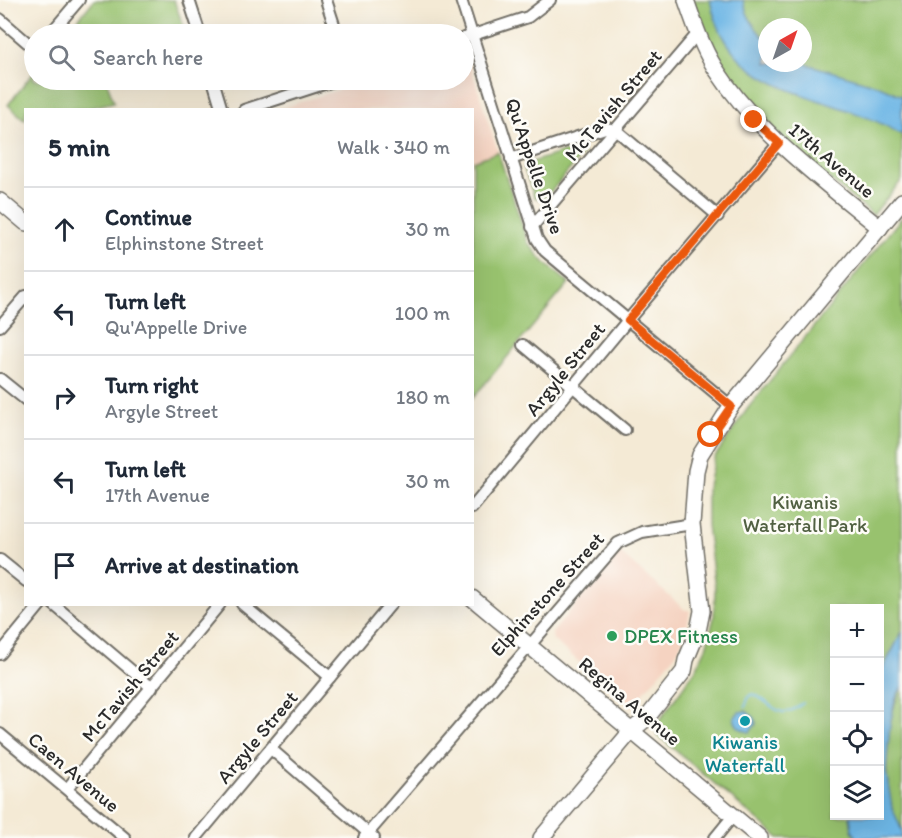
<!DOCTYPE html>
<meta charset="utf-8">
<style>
:root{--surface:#fff;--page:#f2f2f3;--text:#1f2937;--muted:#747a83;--line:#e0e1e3}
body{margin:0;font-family:Itim,sans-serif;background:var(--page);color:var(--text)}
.controls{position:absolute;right:18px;bottom:18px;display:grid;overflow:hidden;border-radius:0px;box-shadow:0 6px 24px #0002}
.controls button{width:54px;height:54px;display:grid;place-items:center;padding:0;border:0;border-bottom:2px solid var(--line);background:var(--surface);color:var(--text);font:30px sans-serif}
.compass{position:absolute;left:758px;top:18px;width:54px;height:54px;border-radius:50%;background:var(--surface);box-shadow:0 6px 24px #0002;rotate:40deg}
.stop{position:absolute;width:18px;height:18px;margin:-14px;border:4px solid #ea580c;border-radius:50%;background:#fff}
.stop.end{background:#ea580c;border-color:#fff;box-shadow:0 2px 6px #0008}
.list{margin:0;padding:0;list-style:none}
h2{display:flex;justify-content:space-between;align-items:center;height:78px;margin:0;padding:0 24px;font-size:26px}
h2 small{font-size:20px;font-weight:400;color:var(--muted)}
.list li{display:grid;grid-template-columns:39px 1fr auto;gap:18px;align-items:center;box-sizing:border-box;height:84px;padding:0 24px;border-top:2px solid var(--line)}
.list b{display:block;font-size:22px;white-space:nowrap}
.list p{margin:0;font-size:20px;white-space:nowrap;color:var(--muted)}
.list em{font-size:20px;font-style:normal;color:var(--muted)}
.icon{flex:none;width:33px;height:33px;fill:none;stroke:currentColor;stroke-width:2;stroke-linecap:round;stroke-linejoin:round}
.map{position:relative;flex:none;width:902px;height:838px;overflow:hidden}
.search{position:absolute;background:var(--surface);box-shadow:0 6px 24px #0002;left:24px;top:24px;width:450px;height:66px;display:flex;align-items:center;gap:15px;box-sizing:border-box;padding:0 21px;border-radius:33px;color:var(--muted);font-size:22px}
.panel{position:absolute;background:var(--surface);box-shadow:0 6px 24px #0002;left:24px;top:108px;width:450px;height:498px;border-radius:0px}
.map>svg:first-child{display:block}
</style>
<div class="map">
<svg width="902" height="838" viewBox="0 0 902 838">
<rect width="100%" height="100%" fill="#fdfcf7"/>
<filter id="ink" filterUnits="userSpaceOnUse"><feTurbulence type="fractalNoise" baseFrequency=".0167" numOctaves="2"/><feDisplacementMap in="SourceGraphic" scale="12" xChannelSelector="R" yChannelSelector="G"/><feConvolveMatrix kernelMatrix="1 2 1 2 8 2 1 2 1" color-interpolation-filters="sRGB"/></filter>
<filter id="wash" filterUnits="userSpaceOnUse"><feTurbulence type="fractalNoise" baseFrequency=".008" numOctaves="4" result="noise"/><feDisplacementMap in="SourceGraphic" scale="24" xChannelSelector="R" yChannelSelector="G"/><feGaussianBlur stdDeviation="1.35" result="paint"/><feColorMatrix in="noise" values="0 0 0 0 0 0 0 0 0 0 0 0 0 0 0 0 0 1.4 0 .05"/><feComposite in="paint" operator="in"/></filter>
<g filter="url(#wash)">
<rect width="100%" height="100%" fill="#f4ead5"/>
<g fill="#f5d3c1">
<polygon points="464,47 498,152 473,161 472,110 280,109 368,80 464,80"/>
<polygon points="619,552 685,610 690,610 686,632 676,654 632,706 553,640 552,633"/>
</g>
<g fill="#98c26e" stroke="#62764c" stroke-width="1.5" fill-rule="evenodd">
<polygon points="94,0 174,0 186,34 66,34"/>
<path d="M692 0H902V180L873 215C824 174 769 135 733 82 715 57 704 29 692 0ZM767 27H803V63H767Z"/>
<polygon points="34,72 34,80 106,80 114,102 85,109 26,110 25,120 8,105"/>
<polygon points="579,147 583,148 583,154 547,196 540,199 534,197 524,168 525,164"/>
<polygon points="498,152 528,243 544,262 569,283 473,398 473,161"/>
<polygon points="902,217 902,632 880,674 880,608 834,608 834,816 850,816 852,830 857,838 779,838 657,735 657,724 696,669 706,648 714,618 715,588 707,525 707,490 714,458 748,408"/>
<path d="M902 686V831C898 823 893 814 891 805 883 768 885 721 902 686Z"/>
</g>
<g fill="#6db6e5" stroke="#4c7088" stroke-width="1.5">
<path d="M710 0H743C746 15 755 30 767 40V63H803L877 85 902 96V135C829 89 732 103 710 0Z"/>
<polygon points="902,632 902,686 895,700 890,725 886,771 892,807 902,831 902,838 857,838 852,830 850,816 880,816 880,674"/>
<path d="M746 711 755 718 756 724 750 732C741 730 736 727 734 718L739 712Z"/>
</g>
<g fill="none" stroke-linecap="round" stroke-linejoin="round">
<path stroke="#6db6e5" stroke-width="2" d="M745 707 749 696 753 694C774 703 777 724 803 703"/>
</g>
</g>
<g filter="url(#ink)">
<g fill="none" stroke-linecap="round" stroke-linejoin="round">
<g stroke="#716e66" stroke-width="14">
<g id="street">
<polyline points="189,0 200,34"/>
<polyline points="326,0 337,34"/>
<polyline points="461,0 537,239 545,251 731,406"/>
<polyline points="0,19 29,44 34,43"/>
<polyline points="50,34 79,0"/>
<polyline points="464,38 528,17 550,0"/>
<polyline points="213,80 222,110"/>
<polyline points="244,110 336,80"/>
<polyline points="511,159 605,128 616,130 718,216"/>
<polyline points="532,227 698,33"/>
<polyline points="0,326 26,296"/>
<polyline points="523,345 625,430"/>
<polyline points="0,379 26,400"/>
<polyline points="472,508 628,320 779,143"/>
<polyline points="0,560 26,581"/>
<polyline points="53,604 152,688"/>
<polyline points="242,604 330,677"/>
<polyline points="0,654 41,604"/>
<polyline points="0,734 125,838"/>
<polyline points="271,749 374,838"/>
<polyline points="67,789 220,604"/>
<polyline points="196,838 391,604"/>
<polyline points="364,838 618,543 642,532 692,524"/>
<polyline points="715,838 733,816"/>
</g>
</g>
<g stroke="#716e66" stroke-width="18">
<g id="secondary">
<path d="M686 0C694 23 702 47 715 68 757 133 821 179 880 228"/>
<polyline points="0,201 26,223"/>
<polyline points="472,598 760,838"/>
<polyline points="541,838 632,730 646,719 684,671 686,660 698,631 702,611 692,524 696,471 700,455 731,406 902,201"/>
</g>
</g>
<use href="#street" stroke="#fff" stroke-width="10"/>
<use href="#secondary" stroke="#fff" stroke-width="15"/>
</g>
</g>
<g fill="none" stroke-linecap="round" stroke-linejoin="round" filter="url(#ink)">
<polyline stroke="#ea580c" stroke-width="8" points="711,435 731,406 628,320 779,143 754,120"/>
</g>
<circle fill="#2e9e5b" stroke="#fdfcf7" stroke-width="2" cx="612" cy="636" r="6"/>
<circle fill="#0f9aa8" stroke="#fdfcf7" stroke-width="2" cx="745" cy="721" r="6"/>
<g text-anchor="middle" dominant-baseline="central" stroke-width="5" stroke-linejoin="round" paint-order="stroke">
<g font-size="20" fill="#2b2b2b" stroke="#fdfcf7">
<text transform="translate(613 105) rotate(-50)">McTavish Street</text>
<text transform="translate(832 160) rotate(40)">17th Avenue</text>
<text transform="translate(535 166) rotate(71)">Qu'Appelle Drive</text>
<text transform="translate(565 369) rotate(-51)">Argyle Street</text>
<text transform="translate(547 594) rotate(-48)">Elphinstone Street</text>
<text transform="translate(130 686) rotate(-50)">McTavish Street</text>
<text transform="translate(630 701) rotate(40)">Regina Avenue</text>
<text transform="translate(257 737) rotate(-50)">Argyle Street</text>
<text transform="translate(74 772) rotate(40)">Caen Avenue</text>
</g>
<g font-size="20" fill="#516042" stroke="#fdfcf7">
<text x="805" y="502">Kiwanis<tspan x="805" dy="23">Waterfall Park</tspan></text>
</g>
<g font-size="20" fill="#27864d" stroke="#fdfcf7" text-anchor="start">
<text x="624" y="636">DPEX Fitness</text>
</g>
<g font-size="20" fill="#0d838f" stroke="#fdfcf7">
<text x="745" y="742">Kiwanis<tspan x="745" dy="23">Waterfall</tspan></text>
</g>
</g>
</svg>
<div class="controls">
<button>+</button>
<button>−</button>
<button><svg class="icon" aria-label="locate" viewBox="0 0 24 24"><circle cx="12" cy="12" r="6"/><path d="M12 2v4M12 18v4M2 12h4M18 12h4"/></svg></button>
<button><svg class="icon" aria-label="layers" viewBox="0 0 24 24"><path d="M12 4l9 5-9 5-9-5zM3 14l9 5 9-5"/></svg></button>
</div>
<svg class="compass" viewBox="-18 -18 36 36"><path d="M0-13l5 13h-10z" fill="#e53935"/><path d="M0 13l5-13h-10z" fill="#747a83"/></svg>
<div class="stop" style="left:711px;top:435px"></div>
<div class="stop end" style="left:754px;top:120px"></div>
<div class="search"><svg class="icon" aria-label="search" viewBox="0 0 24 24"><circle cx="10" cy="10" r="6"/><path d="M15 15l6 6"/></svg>Search here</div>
<section class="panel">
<h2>5 min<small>Walk · 340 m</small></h2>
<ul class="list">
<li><svg class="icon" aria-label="ahead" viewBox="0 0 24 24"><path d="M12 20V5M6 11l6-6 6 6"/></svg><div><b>Continue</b><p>Elphinstone Street</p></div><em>30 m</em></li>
<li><svg class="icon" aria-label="left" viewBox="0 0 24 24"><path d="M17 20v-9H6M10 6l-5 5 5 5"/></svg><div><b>Turn left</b><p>Qu'Appelle Drive</p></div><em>100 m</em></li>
<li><svg class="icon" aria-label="right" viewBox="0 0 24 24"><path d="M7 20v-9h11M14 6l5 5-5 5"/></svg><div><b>Turn right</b><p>Argyle Street</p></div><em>180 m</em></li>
<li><svg class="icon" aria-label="left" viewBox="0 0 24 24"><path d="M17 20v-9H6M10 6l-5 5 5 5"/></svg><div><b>Turn left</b><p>17th Avenue</p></div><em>30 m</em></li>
<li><svg class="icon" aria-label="arrive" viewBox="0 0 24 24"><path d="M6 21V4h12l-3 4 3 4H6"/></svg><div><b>Arrive at destination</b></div></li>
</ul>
</section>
</div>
